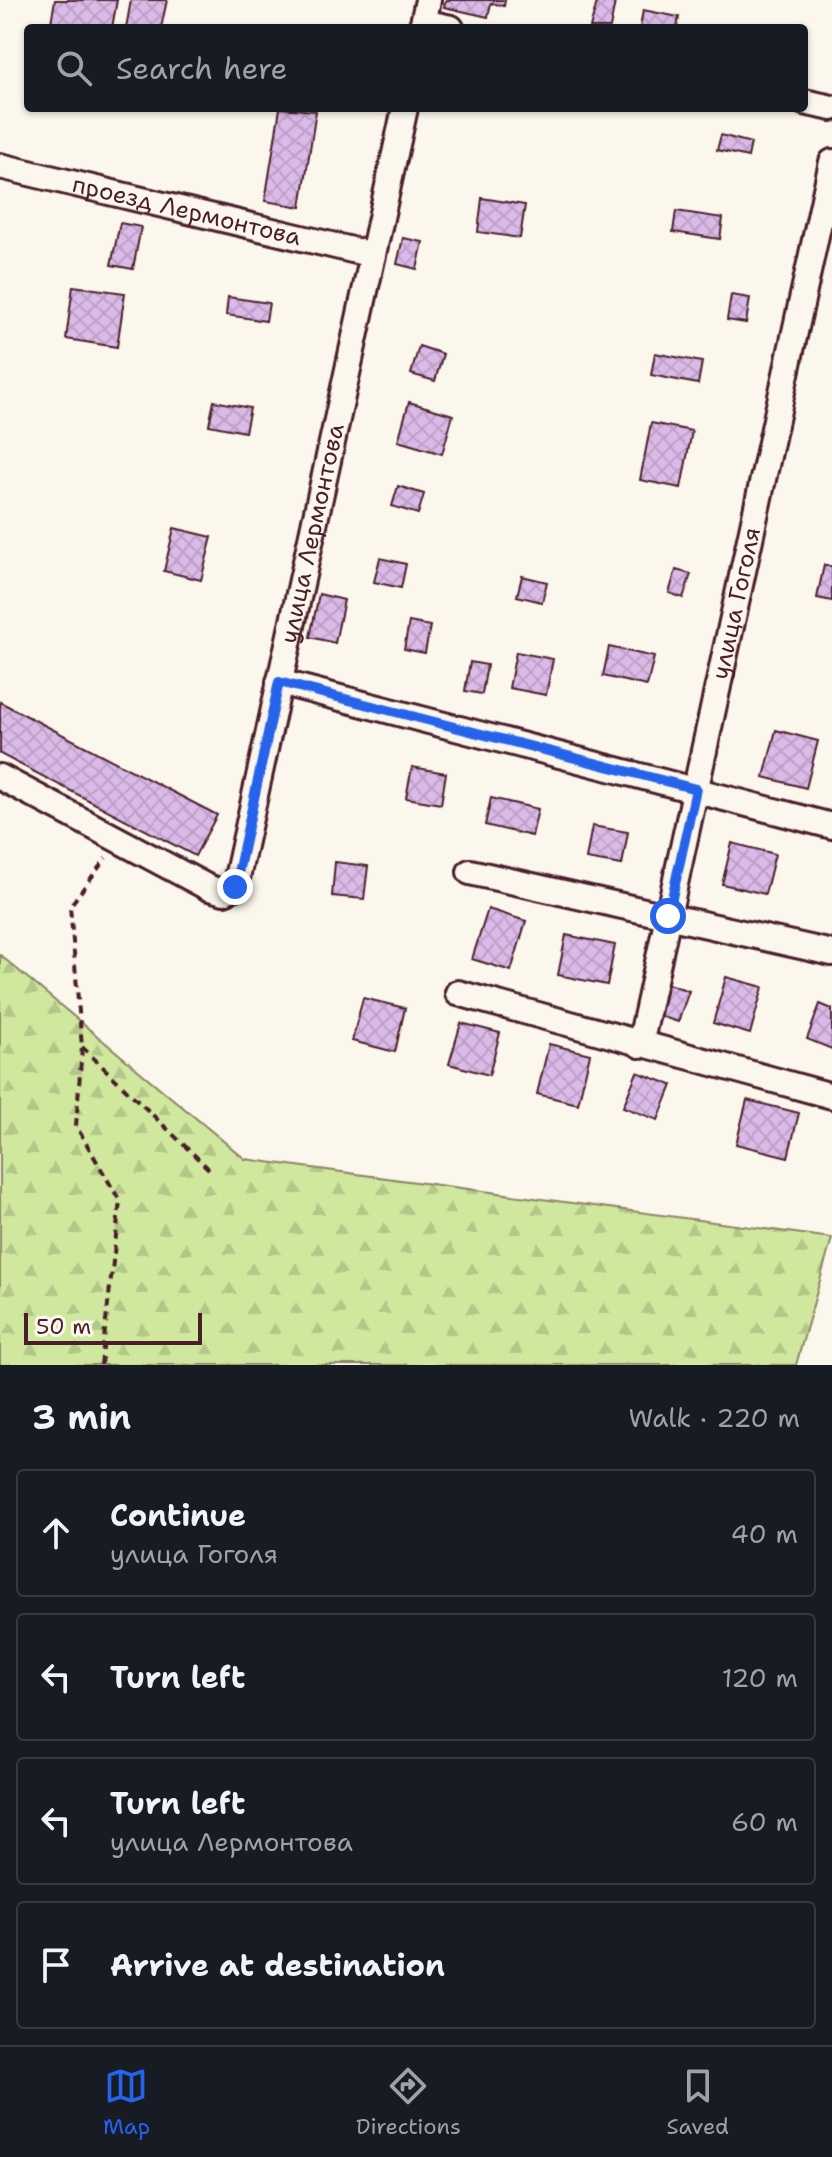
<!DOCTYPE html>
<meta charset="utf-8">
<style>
:root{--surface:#171b24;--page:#242831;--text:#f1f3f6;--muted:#9ea1a6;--line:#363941;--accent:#2563eb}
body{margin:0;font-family:"Shantell Sans",sans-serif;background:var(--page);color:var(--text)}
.scale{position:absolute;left:24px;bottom:20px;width:178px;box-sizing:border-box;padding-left:8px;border:4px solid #4a1f2b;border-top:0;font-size:22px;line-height:28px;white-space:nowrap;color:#4a1f2b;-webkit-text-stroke:6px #fbf7ec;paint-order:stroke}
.stop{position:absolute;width:24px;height:24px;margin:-18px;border:6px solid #2563eb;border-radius:50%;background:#fff}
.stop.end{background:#2563eb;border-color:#fff;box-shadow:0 2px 8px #0008}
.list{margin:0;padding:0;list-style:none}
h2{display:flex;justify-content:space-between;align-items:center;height:104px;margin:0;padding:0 32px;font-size:34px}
h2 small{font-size:26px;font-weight:400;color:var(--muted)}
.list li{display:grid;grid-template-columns:52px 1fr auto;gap:24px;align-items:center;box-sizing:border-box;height:128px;margin:0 16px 16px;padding:0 16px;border:2px solid var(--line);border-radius:8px}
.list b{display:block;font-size:30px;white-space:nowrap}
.list p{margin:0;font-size:26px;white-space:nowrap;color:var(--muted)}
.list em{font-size:26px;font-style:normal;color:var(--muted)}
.icon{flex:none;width:44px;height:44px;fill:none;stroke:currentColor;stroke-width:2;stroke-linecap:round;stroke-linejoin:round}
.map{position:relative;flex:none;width:832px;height:1365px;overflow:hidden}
.search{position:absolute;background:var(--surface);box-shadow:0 2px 6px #0004;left:24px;right:24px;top:24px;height:88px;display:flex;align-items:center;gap:20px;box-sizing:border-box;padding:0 28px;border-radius:8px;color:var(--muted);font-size:30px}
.sheet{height:680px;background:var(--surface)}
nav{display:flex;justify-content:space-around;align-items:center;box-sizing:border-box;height:112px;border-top:2px solid var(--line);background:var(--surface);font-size:22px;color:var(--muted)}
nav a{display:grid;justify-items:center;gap:4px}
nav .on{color:var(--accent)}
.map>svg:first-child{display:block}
</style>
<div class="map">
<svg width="832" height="1365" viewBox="0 0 832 1365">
<defs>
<pattern id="forest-firs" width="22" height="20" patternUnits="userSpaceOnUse" patternTransform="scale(2)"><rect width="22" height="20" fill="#cfe89e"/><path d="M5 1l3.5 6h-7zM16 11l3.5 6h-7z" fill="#b3c788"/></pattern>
<pattern id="building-cross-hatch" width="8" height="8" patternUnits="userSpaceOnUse" patternTransform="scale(2)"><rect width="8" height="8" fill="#dabbe8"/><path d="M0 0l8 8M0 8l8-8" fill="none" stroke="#bda0c7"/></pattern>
</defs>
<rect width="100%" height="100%" fill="#fbf7ec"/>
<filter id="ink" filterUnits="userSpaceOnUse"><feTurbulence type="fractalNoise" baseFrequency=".0125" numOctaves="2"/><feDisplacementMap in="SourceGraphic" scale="16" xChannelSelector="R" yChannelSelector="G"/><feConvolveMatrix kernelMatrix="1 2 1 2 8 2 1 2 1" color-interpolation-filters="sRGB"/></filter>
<g filter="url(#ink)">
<polygon fill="url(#forest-firs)" stroke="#8c8464" stroke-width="2" points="0,955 245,1159 832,1238 796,1365 0,1365"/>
<g fill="url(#building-cross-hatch)" stroke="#4a1f2b" stroke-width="2">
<polygon points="55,0 117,0 112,28 50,28"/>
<polygon points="131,0 167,0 161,28 126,28"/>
<polygon points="446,0 505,0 504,6 491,3 488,17 444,7"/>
<polygon points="597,2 615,2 610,28 590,28"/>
<polygon points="643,10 679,17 677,28 640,28"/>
<polygon points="280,108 316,111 301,207 265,201"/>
<polygon points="721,135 751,143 748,157 717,150"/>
<polygon points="482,198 525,205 520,238 478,232"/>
<polygon points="676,211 723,218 720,239 673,232"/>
<polygon points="120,223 141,227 133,269 111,265"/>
<polygon points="403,238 423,242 417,269 397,264"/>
<polygon points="73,286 125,293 117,347 66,339"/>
<polygon points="731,295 750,298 746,323 727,320"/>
<polygon points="228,297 269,303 266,321 226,315"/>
<polygon points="419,346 443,354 435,381 411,374"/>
<polygon points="655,353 702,362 698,384 651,375"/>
<polygon points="214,401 250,408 245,432 209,425"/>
<polygon points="409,402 453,415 442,454 398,441"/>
<polygon points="651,423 692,431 681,488 640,480"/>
<polygon points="398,486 424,494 418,514 392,506"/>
<polygon points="174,528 212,537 201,580 164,571"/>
<polygon points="380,558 406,564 401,588 374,582"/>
<polygon points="824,565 832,567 832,601 817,598"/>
<polygon points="676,570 691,574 683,598 669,593"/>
<polygon points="522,576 547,582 542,602 517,596"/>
<polygon points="319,594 344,600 335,643 310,637"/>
<polygon points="409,622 430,626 425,653 404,649"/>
<polygon points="609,647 654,657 647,686 603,676"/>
<polygon points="516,652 553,659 546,695 509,688"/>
<polygon points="470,662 487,665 482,694 465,691"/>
<polygon points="0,702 217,815 195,856 0,754"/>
<polygon points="776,730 818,741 806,788 764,777"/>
<polygon points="412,767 446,773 441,804 406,798"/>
<polygon points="491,798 538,809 532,836 485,825"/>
<polygon points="592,826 628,832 622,865 586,859"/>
<polygon points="732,843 775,854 765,894 722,884"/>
<polygon points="335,862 368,866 364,899 332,896"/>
<polygon points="488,909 526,921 511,971 472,959"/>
<polygon points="566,935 615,945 607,985 558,975"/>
<polygon points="726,977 763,987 750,1034 713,1023"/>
<polygon points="662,982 689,991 678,1022 651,1013"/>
<polygon points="363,998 405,1008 395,1052 352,1041"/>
<polygon points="820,1004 832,1009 832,1049 807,1039"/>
<polygon points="461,1023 500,1033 489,1075 449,1064"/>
<polygon points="549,1044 590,1054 578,1104 537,1094"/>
<polygon points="637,1072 672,1085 658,1120 623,1107"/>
<polygon points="747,1100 799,1113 788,1157 736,1144"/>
</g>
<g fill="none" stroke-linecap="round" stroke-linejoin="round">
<g stroke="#4a1f2b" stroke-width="30">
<g id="minor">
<polyline points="423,22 451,28"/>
<polyline points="422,28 428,0"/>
<polyline points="804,102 832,108"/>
<path id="s1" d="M0 166 373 255"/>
<polyline points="279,682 832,826"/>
<path id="s2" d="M0 777 209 888 224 892 235 887 405 108"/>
<polyline points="470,872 832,953"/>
<polyline points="458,993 832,1096"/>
<path id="s3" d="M640 1045 832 162"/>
</g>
</g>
<g stroke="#4a1f2b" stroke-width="4" stroke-dasharray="8 6" stroke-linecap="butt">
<polyline points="82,1047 212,1172"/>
<polyline points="101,1365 120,1201 76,1126 82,1047 70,906 106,858"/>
</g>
<use href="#minor" stroke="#fbf7ec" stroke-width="24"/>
</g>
</g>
<g fill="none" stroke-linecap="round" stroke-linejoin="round" filter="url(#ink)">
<polyline stroke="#2563eb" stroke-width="10" points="235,887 279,682 696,789 668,916"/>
</g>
<g text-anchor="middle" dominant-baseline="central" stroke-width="6" stroke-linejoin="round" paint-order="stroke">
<g font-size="24" fill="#4a1f2b" stroke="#fbf7ec">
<text stroke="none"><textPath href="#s1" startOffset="192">проезд Лермонтова</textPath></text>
<text stroke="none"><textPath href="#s2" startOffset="626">улица Лермонтова</textPath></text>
<text stroke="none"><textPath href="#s3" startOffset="452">улица Гоголя</textPath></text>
</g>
</g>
</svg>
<div class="scale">50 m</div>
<div class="stop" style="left:668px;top:916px"></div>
<div class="stop end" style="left:235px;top:887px"></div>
<div class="search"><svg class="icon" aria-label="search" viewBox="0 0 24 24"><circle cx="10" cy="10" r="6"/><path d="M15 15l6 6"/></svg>Search here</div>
</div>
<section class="sheet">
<h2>3 min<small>Walk · 220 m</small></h2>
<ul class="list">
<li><svg class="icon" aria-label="ahead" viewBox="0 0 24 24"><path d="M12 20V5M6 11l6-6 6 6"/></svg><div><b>Continue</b><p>улица Гоголя</p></div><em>40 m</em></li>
<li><svg class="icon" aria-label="left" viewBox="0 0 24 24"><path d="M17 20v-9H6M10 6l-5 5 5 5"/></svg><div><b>Turn left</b></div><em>120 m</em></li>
<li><svg class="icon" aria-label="left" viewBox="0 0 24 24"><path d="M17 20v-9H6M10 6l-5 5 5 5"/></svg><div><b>Turn left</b><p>улица Лермонтова</p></div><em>60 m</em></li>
<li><svg class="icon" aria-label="arrive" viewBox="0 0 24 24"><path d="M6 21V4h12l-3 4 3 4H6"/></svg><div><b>Arrive at destination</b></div></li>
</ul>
</section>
<nav>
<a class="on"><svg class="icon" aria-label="map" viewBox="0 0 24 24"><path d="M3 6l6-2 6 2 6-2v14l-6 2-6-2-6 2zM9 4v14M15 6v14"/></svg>Map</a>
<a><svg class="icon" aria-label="directions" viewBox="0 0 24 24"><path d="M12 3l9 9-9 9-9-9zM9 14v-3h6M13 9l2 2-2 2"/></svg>Directions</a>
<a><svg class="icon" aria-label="saved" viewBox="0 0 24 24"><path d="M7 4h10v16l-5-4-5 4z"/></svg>Saved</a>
</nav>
